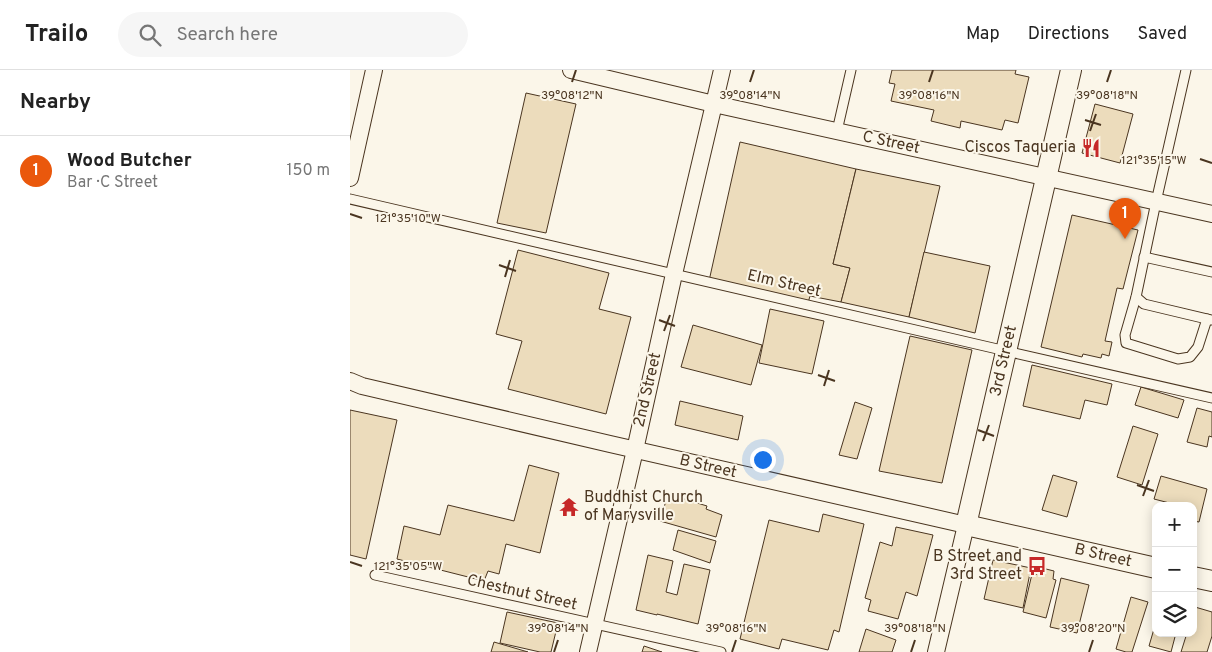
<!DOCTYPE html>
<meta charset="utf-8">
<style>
:root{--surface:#fff;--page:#f6f6f6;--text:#222;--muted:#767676;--line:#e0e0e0;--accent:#ea580c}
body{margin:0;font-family:Overpass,sans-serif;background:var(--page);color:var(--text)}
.controls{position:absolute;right:15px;bottom:15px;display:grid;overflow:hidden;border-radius:10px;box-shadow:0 2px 12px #0003}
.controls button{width:45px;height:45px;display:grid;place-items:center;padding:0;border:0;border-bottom:1px solid var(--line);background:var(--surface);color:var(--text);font:25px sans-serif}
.you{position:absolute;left:412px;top:389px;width:18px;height:18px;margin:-12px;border:4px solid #fff;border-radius:50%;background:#1a73e8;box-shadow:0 0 0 8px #1a73e833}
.badge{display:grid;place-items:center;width:32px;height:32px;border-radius:50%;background:var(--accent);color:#fff;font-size:16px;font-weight:700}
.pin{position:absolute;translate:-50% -41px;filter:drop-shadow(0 1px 2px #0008)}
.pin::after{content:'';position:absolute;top:26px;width:18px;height:15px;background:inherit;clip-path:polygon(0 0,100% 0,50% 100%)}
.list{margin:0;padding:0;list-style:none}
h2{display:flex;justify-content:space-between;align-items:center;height:65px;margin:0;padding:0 20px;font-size:21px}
h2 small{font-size:16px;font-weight:400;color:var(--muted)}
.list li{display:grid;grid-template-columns:32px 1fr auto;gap:15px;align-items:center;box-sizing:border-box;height:70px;padding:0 20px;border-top:1px solid var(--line)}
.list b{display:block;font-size:19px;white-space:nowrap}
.list p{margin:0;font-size:16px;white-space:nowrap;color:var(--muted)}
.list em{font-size:16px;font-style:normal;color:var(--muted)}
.icon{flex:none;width:28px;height:28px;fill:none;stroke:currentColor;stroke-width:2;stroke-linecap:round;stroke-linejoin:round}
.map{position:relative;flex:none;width:862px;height:582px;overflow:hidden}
header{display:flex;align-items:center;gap:30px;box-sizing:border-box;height:70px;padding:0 25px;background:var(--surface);border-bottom:1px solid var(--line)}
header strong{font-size:24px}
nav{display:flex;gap:28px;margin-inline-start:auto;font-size:18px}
.search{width:350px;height:45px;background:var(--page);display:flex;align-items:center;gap:12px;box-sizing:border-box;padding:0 18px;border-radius:28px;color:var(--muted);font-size:19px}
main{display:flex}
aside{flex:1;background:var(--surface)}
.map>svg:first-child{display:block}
</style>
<header>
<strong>Trailo</strong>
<div class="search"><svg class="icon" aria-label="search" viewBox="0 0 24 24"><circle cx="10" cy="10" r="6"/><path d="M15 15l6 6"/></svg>Search here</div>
<nav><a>Map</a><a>Directions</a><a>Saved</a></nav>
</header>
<main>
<aside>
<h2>Nearby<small></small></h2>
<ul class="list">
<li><span class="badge">1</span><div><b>Wood Butcher</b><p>Bar · C Street</p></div><em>150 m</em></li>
</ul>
</aside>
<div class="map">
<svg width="862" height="582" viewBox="0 0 862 582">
<rect width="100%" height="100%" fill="#fbf6e9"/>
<g fill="#ecdcbc" stroke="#4a3520">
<polygon points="542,0 666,0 665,4 679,7 668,53 655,50 652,60 611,51 610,58 581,51 584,40 541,31 545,14 539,13"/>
<polygon points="176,23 226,34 196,163 147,153"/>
<polygon points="745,34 783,44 770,93 732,83"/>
<polygon points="390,72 506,99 483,194 500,198 491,232 460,226 458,233 359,211"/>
<polygon points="506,99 590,116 559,247 491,232 500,198 483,194"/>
<polygon points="722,145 788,160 773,219 767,218 755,271 762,272 759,286 752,284 751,288 733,284 732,287 691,277"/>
<polygon points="168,180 259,203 249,239 281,247 256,344 158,319 172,271 146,264"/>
<polygon points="574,182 640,196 625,263 559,247"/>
<polygon points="420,239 474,251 462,304 409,293"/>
<polygon points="343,255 412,275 401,315 331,297"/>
<polygon points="560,266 622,280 592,413 529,401"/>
<polygon points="682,295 762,314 757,335 735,330 730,349 673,336"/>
<polygon points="791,317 834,330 828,348 785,335"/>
<polygon points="330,331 393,346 388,370 325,355"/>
<polygon points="505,332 522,338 507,389 489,385"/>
<polygon points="847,338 862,342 862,367 859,366 857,377 837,372"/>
<polygon points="0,340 47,350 16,489 0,485"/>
<polygon points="783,356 808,364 792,415 767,407"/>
<polygon points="179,395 209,403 190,483 156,474 149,504 138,501 134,511 47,489 54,456 90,465 98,435 164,451"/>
<polygon points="703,405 727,412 717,447 692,440"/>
<polygon points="811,406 857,419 849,452 843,451 843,436 831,436 804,429"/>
<polygon points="318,424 357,436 356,439 372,445 366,467 310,451"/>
<polygon points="473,444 514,454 489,562 484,560 478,580 432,569 429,579 390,569 419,450 469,462"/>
<polygon points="546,457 583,465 567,526 556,522 548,549 518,541 521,530 515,528 530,472 542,476"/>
<polygon points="328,460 366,471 360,493 323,480"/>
<polygon points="298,485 323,491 316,522 327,525 334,494 360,500 348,554 307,544 307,545 286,540"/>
<polygon points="643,490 681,498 673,538 634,529"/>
<polygon points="688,497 704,501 703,509 706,510 696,548 673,542 682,504 686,505"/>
<polygon points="711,508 739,515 727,563 700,557"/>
<polygon points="781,527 798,532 782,582 776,582 766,579"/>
<polygon points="845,537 862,542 862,566 857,582 831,582 837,563 843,563 843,542"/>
<polygon points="157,542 208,553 201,582 190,582 150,573"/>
<polygon points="806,552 806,563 826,563 821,582 799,576"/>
<polygon points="516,559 546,570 542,582 509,582"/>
<polygon points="144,572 178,582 141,582"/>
<polygon points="294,576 312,582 292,582"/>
</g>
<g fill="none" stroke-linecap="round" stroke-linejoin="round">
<g stroke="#4a3520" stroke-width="11">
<g id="service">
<polyline points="836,0 806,132 786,227 775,265 776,273 828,289 840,287 848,277 857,249"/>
<polyline points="487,61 501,0"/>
<polyline points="0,129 656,281 862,328"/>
<polyline points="794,187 862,202"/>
<polyline points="786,227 794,234 861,250"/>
<polyline points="25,505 371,582"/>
</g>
</g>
<g stroke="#4a3520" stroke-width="18">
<g id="minor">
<polyline points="221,0 364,34 862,144"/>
<polyline points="0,108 24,0"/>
<polyline points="0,311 12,316 260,374 616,455 586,582"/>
<polyline points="238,582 285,380 324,204 372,0"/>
</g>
</g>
<g stroke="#4a3520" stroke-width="22">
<g id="tertiary">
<polyline points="721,0 616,455 806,498"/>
<polyline points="843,507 862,511"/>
</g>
</g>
<use href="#service" stroke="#fbf6e9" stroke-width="9"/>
<use href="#minor" stroke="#fbf6e9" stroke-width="16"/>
<use href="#tertiary" stroke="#fbf6e9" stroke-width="20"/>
</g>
<path fill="none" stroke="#4a3520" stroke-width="2" d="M222 12 226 0M400 12 404 0M579 12 583 0M757 12 761 0M735 50 751 55M740 61 746 44M850 89 862 93M0 144 12 148M149 195 166 201M155 207 160 190M309 250 325 256M314 261 320 245M468 305 485 311M474 316 479 300M628 360 644 366M633 371 639 355M787 415 804 421M793 426 799 410M0 492 12 496M204 582 208 570M382 582 386 570M561 582 565 570M739 582 743 570"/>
<defs>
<g id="restaurant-bare" transform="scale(1.5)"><path d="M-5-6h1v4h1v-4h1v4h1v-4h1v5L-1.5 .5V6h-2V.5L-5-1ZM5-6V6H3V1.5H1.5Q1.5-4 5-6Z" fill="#c62828" stroke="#fbf6e9" stroke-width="2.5" paint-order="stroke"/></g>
<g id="temple-bare" transform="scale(1.5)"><path d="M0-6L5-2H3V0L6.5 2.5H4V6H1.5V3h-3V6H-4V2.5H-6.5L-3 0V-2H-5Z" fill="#c62828" stroke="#fbf6e9" stroke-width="2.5" paint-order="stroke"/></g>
<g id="bus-bare" transform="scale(1.5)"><path d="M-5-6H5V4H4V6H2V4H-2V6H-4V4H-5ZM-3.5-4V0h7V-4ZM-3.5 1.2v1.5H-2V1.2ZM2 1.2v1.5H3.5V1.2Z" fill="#c62828" stroke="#fbf6e9" stroke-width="2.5" paint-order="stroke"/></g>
</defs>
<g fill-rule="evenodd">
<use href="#restaurant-bare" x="741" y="78"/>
<use href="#temple-bare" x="219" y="437"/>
<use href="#bus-bare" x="687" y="496"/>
</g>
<g text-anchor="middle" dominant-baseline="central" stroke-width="4" stroke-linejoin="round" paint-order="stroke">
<g font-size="16" fill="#4a3520" stroke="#fbf6e9">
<text transform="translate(541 73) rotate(12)">C Street</text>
<text transform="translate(434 214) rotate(13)">Elm Street</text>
<text transform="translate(654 291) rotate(-77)">3rd Street</text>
<text transform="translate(298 320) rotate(-77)">2nd Street</text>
<text transform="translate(358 397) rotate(13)">B Street</text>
<text transform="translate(753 486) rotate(13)">B Street</text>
<text transform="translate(172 523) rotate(13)">Chestnut Street</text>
</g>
<g font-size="16" fill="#4a3520" stroke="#fbf6e9" text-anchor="end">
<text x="726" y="78">Ciscos Taqueria</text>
<text x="234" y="428" text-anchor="start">Buddhist Church<tspan x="234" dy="18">of Marysville</tspan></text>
<text x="672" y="487">B Street and<tspan x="672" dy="18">3rd Street</tspan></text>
</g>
</g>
<g font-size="12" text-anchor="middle" fill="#4a3520" stroke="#fbf6e9" stroke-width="4" stroke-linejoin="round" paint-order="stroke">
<text x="222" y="29">39°08'12"N</text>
<text x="579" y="29">39°08'16"N</text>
<text x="757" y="29">39°08'18"N</text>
<text x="400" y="29">39°08'14"N</text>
<text x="804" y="94">121°35'15"W</text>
<text x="58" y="152">121°35'10"W</text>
<text x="58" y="500">121°35'05"W</text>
<text x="208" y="562">39°08'14"N</text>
<text x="386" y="562">39°08'16"N</text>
<text x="565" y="562">39°08'18"N</text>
<text x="743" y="562">39°08'20"N</text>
</g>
</svg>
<div class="controls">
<button>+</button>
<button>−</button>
<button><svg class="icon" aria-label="layers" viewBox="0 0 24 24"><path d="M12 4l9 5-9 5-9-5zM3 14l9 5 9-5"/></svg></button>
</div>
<div class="you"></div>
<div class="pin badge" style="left:775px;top:169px">1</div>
</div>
</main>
